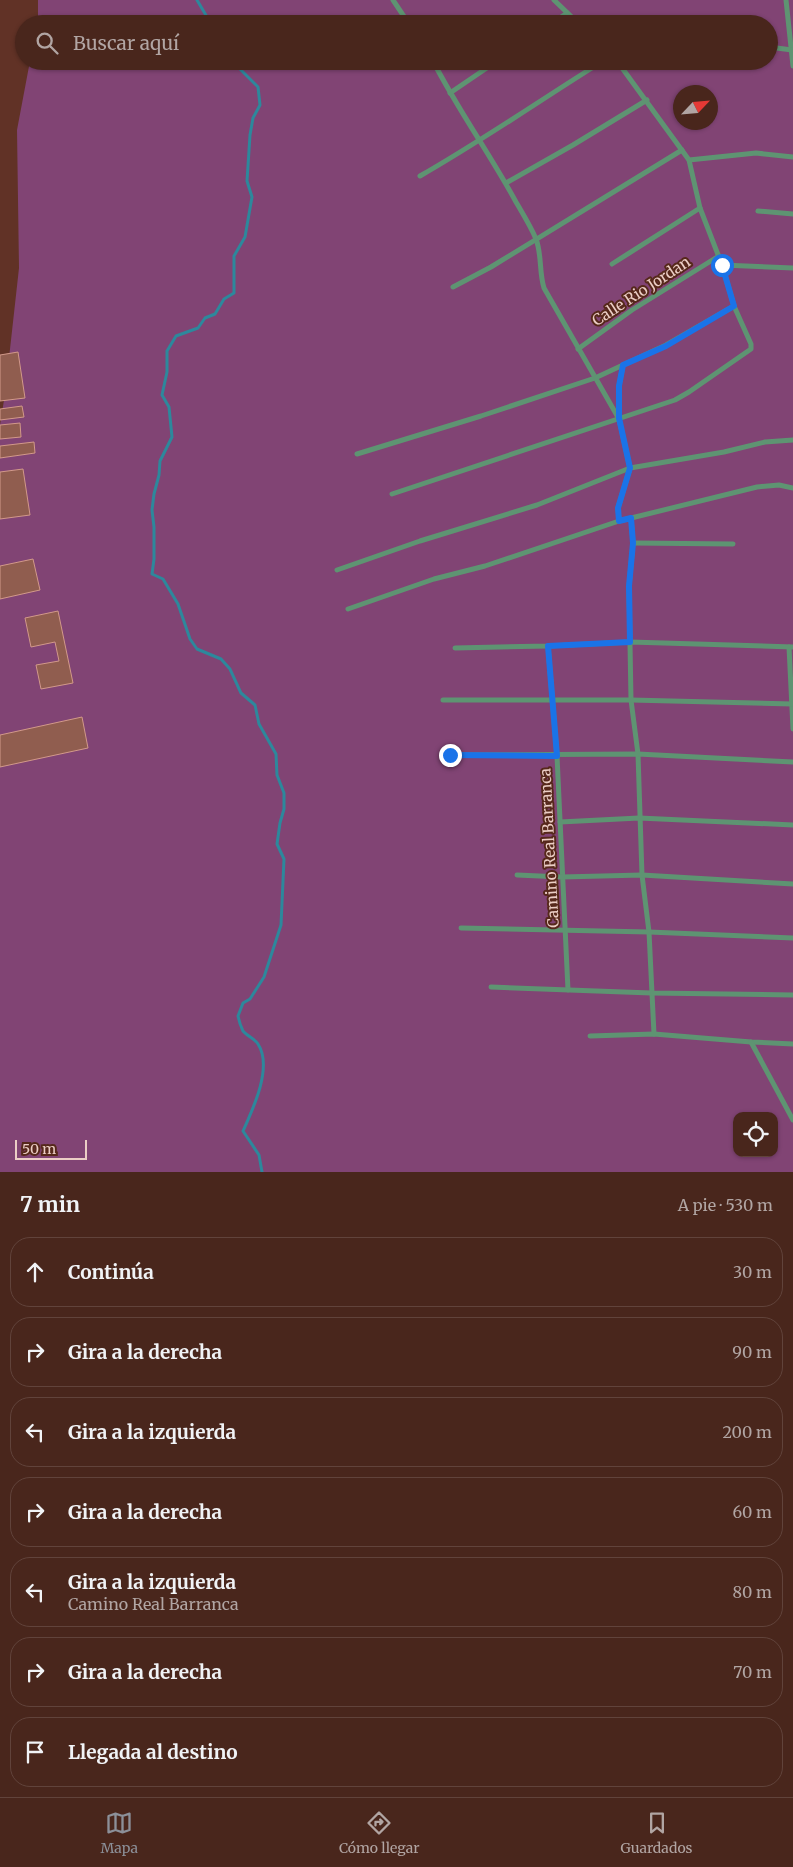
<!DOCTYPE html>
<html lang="es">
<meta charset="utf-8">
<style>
:root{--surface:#49261c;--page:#502e25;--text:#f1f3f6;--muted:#b1a5a3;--line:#61433b;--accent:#8c9099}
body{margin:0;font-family:Merriweather,serif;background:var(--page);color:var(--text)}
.controls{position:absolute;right:15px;bottom:15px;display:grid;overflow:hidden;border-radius:10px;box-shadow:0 1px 4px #0004}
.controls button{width:45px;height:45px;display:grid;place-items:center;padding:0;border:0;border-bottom:1px solid var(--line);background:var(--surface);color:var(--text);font:25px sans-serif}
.compass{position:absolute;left:673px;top:85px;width:45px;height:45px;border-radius:50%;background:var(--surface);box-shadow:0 1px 4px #0004;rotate:64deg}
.scale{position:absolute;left:15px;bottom:12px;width:72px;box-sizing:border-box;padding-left:5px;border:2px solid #eccec6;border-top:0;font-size:14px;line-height:18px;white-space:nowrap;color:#eccec6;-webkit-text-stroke:4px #56281b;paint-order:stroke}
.stop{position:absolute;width:15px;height:15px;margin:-11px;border:4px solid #1a73e8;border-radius:50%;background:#fff}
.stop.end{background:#1a73e8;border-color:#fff;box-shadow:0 1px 5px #0008}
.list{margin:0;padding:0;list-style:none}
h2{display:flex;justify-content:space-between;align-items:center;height:65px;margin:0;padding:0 20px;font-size:21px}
h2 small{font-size:16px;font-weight:400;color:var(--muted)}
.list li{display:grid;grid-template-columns:32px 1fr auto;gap:15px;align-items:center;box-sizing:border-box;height:70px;margin:0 10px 10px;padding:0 10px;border:1px solid var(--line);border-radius:20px}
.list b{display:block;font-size:19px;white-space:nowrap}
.list p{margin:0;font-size:16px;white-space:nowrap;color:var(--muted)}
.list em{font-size:16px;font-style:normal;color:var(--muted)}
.icon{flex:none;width:28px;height:28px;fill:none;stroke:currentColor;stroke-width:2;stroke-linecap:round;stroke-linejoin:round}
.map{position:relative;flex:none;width:793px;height:1172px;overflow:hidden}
.search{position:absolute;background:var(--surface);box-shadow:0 1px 4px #0004;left:15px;right:15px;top:15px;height:55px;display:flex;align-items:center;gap:12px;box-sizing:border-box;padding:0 18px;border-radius:28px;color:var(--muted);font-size:19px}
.sheet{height:625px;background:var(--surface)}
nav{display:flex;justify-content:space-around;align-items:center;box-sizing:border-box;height:70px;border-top:1px solid var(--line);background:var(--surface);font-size:14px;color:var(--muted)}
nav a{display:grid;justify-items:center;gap:2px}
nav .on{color:var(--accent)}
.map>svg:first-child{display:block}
</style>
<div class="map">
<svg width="793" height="1172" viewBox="0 0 793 1172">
<rect width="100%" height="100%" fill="#613226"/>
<path fill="#814474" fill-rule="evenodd" d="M38 0H793V1172H0V425L5 394 19 268 17 130 30 61H769V24H38ZM680 92H710V122H680ZM737 1116H774V1153H737Z"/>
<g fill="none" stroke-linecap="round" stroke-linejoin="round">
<g stroke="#2d889c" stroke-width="3">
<polyline points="197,0 207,17 213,19 213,24"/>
<path d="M239 61 238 67 258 87 260 105 253 118 250 135 247 181 252 197 245 237 234 256V293L224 299 215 314 205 318 198 328 176 336 167 351V372L162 395 169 407 172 437 160 461 159 475 154 494 152 510 154 527V559L152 574 163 579 178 604 190 639 197 649 221 659 230 669 241 693 255 705 259 724 276 754 277 775 284 793V809L280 823 277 844 284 859 281 925 264 977 250 999 243 1003 238 1016C239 1021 241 1027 243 1031 247 1036 255 1039 258 1044 273 1067 253 1109 243 1131L259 1155 262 1172"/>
</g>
</g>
<g fill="#905d4f" stroke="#d2998a">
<polygon points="18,352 25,398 0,401 0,355"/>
<polygon points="22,406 24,417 0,420 0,409"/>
<polygon points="20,423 21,437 0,439 0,425"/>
<polygon points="34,442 35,453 0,458 0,446"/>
<polygon points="23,469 30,515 0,519 0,472"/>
<polygon points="33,559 40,590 0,599 0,566"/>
<polygon points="58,611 73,683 41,689 36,665 59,661 55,642 31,647 25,618"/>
<polygon points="82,717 88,748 0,767 0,735"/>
</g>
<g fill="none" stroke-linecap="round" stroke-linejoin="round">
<g stroke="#5e9472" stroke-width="5">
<polyline points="393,0 409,24"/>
<polyline points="554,0 579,24"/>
<polyline points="786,0 793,66"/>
<polyline points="551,24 567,13"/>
<polyline points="769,47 792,50"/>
<path d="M433 61C458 110 490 154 516 202 523 214 531 227 536 239 542 255 539 272 544 288L619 419 630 468 618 508 619 521"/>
<polyline points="450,93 497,61"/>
<polyline points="689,160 756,153 793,157"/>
<path d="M420 176C483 140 542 99 603 61"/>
<polyline points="506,183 573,145 647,100"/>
<polyline points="758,211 793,214"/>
<polyline points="612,264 700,208"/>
<polyline points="722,265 793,268"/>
<polyline points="453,287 491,267 682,150"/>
<polyline points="578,349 632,310 719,256"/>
<polyline points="619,417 619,386 623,365"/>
<polyline points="357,454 481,416 595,378 666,345 734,306"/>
<polyline points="392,494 675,400 689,392 751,349 751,344 734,306 722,265 700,208 689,160 617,61"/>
<polyline points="631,518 633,543 629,587 631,700 638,754 642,875 649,932 654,1034"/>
<polyline points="633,543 733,544"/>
<polyline points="337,570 420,541 537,505 630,468 724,452 765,442 793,440"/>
<polyline points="348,609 434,579 485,566 619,521 757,487 779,485 793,488"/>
<polyline points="548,646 557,756 568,990"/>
<polyline points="789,647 793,729"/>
<polyline points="455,648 548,646 630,642 793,647"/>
<polyline points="443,700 631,700 793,704"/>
<polyline points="450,755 638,754 793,762"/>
<polyline points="560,822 639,818 793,825"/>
<polyline points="517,875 562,877 642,875 793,884"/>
<polyline points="461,928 649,932 793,938"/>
<polyline points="491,987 651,993 793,995"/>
<polyline points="590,1036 654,1034 751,1042 793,1044"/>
<polyline points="751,1042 793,1120"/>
</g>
</g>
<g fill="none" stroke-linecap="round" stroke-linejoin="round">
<polyline stroke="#1a73e8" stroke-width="6" points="450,755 557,756 548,646 630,642 629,586 633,543 631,518 619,521 618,508 630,468 619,418 619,386 623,365 666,346 734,306 722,265"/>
</g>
<g text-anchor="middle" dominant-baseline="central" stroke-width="4" stroke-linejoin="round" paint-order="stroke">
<g font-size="15" fill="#eccec6" stroke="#56281b">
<text transform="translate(641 291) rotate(-33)">Calle Rio Jordan</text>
<text transform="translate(549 848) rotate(-93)">Camino Real Barranca</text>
</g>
</g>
</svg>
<div class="controls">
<button><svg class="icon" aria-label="locate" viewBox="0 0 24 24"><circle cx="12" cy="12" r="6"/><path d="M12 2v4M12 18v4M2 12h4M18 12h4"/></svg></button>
</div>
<svg class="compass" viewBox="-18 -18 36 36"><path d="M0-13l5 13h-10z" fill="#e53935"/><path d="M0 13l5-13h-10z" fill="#b1a5a3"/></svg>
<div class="scale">50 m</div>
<div class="stop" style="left:722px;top:265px"></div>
<div class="stop end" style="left:450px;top:755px"></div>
<div class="search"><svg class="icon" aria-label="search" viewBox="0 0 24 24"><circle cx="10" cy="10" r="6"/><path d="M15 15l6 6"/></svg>Buscar aquí</div>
</div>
<section class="sheet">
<h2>7 min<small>A pie · 530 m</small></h2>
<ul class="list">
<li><svg class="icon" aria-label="ahead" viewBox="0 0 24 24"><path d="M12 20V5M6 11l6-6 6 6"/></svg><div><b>Continúa</b></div><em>30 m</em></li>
<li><svg class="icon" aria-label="right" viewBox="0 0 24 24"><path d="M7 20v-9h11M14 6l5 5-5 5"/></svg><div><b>Gira a la derecha</b></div><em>90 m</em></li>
<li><svg class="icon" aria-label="left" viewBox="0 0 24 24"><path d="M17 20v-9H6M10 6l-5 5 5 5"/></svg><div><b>Gira a la izquierda</b></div><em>200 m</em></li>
<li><svg class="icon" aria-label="right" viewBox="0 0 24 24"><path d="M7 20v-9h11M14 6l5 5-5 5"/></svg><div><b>Gira a la derecha</b></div><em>60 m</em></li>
<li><svg class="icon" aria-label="left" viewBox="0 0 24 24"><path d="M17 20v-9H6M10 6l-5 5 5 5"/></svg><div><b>Gira a la izquierda</b><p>Camino Real Barranca</p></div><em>80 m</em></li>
<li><svg class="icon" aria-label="right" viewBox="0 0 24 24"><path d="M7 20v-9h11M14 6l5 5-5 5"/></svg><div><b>Gira a la derecha</b></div><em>70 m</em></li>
<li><svg class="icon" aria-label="arrive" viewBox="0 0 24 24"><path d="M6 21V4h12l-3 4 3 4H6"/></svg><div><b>Llegada al destino</b></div></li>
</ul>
</section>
<nav>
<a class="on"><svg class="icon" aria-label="map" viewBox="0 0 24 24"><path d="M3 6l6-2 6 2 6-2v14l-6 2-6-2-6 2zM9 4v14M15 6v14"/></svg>Mapa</a>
<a><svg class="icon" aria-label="directions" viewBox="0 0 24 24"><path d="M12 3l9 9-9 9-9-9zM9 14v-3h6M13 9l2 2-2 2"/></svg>Cómo llegar</a>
<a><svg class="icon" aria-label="saved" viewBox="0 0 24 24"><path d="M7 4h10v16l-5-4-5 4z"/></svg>Guardados</a>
</nav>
